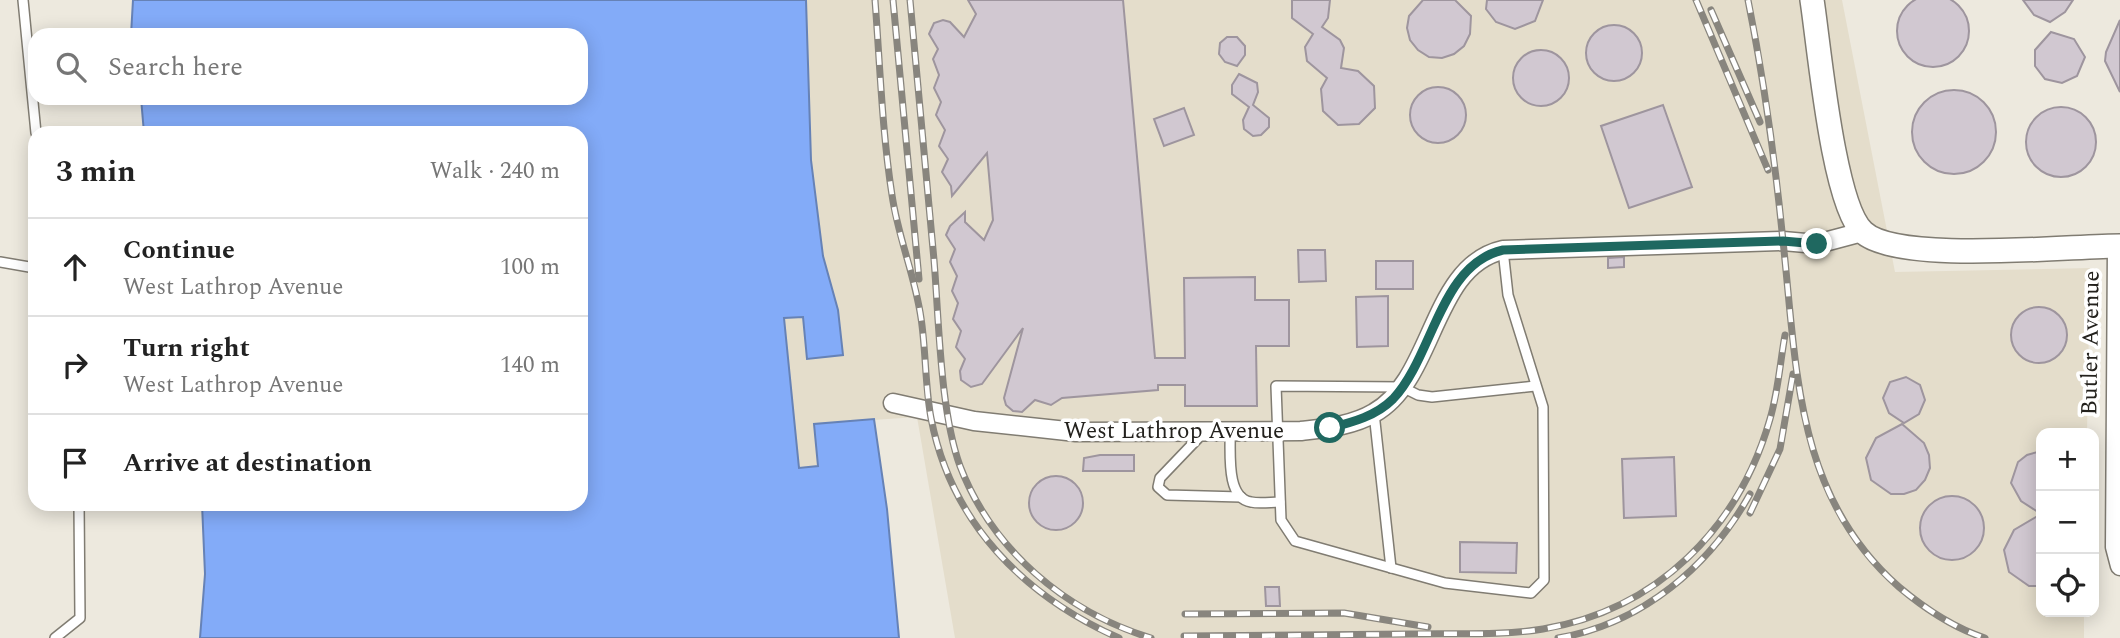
<!DOCTYPE html>
<meta charset="utf-8">
<style>
:root{--surface:#fff;--page:#f6f6f6;--text:#222;--muted:#767676;--line:#e0e0e0}
body{margin:0;font-family:Spectral,serif;background:var(--page);color:var(--text)}
.controls{position:absolute;right:21px;bottom:21px;display:grid;overflow:hidden;border-radius:14px;box-shadow:0 4px 18px #0003}
.controls button{width:63px;height:63px;display:grid;place-items:center;padding:0;border:0;border-bottom:2px solid var(--line);background:var(--surface);color:var(--text);font:35px sans-serif}
.stop{position:absolute;width:21px;height:21px;margin:-16px;border:5px solid #1f6860;border-radius:50%;background:#fff}
.stop.end{background:#1f6860;border-color:#fff;box-shadow:0 2px 7px #0008}
.list{margin:0;padding:0;list-style:none}
h2{display:flex;justify-content:space-between;align-items:center;height:91px;margin:0;padding:0 28px;font-size:30px}
h2 small{font-size:23px;font-weight:400;color:var(--muted)}
.list li{display:grid;grid-template-columns:46px 1fr auto;gap:21px;align-items:center;box-sizing:border-box;height:98px;padding:0 28px;border-top:2px solid var(--line)}
.list b{display:block;font-size:26px;white-space:nowrap}
.list p{margin:0;font-size:23px;white-space:nowrap;color:var(--muted)}
.list em{font-size:23px;font-style:normal;color:var(--muted)}
.icon{flex:none;width:38px;height:38px;fill:none;stroke:currentColor;stroke-width:2;stroke-linecap:round;stroke-linejoin:round}
.map{position:relative;flex:none;width:2120px;height:638px;overflow:hidden}
.search{position:absolute;background:var(--surface);box-shadow:0 4px 18px #0003;left:28px;top:28px;width:560px;height:77px;display:flex;align-items:center;gap:18px;box-sizing:border-box;padding:0 24px;border-radius:21px;color:var(--muted);font-size:26px}
.panel{position:absolute;background:var(--surface);box-shadow:0 4px 18px #0003;left:28px;top:126px;width:560px;height:385px;border-radius:21px}
.map>svg:first-child{display:block}
</style>
<div class="map">
<svg width="2120" height="638" viewBox="0 0 2120 638">
<rect width="100%" height="100%" fill="#ede9de"/>
<polygon fill="#e4ddcb" points="806,0 1842,0 1895,272 2090,268 2087,433 2041,433 2041,612 2084,612 2084,638 955,638 917,417 814,424 818,467 799,469 784,318 838,310 823,256 811,160"/>
<polygon fill="#83abf8" stroke="#6682b6" stroke-width="2" points="133,0 806,0 811,160 823,256 838,310 843,355 807,359 803,317 784,318 799,468 818,466 814,424 874,419 887,509 899,638 200,638 205,574 202,504 581,504 581,133 144,133 141,98 581,98 581,35 131,35"/>
<g fill="#d1c8d1" stroke="#9e959e" stroke-width="2">
<circle cx="1933" cy="31" r="36"/>
<polygon points="968,0 1123,0 1155,358 1185,358 1184,278 1255,277 1255,300 1289,300 1289,346 1256,346 1257,406 1185,406 1185,385 1158,385 1158,390 1062,398 1051,405 1035,400 1022,412 1013,411 1006,405 1004,398 1023,328 982,384 971,387 961,380 960,371 965,359 956,347 961,331 953,319 958,303 952,291 957,276 950,262 955,249 946,235 950,226 965,212 965,222 984,240 993,220 987,153 952,196 951,186 942,172 948,159 939,146 945,130 936,115 941,102 934,88 939,75 933,59 938,49 929,34 934,23 943,20 950,22 964,37 976,14"/>
<polygon points="1292,0 1330,0 1328,18 1322,27 1340,40 1344,48 1341,68 1358,71 1374,86 1375,108 1359,124 1338,125 1323,111 1321,89 1327,78 1307,61 1305,47 1313,34 1292,18"/>
<polygon points="1423,0 1455,0 1471,16 1470,34 1464,46 1454,54 1442,58 1429,57 1418,50 1410,40 1407,28 1409,16"/>
<polygon points="1487,0 1543,0 1535,21 1515,29 1496,22 1486,9"/>
<polygon points="2023,0 2073,0 2065,12 2050,22 2034,15"/>
<polygon points="2120,20 2120,92 2105,61 2106,52"/>
<circle cx="1614" cy="53" r="28"/>
<polygon points="2051,32 2074,39 2085,57 2077,76 2062,83 2045,79 2035,66 2035,50"/>
<polygon points="1227,37 1237,37 1245,46 1245,55 1237,66 1225,62 1219,54 1220,43"/>
<circle cx="1541" cy="78" r="28"/>
<polygon points="1239,74 1257,83 1258,92 1253,105 1269,118 1269,127 1261,135 1253,136 1244,129 1243,120 1249,107 1232,94 1232,85"/>
<circle cx="1438" cy="115" r="28"/>
<circle cx="1954" cy="132" r="42"/>
<polygon points="1663,105 1692,187 1629,208 1601,126"/>
<circle cx="2061" cy="142" r="35"/>
<polygon points="1184,108 1194,135 1164,146 1154,119"/>
<polygon points="1298,250 1325,250 1326,281 1299,282"/>
<polygon points="1624,257 1624,267 1608,268 1608,258"/>
<rect x="1376" y="261" width="37" height="28"/>
<polygon points="1388,296 1388,346 1357,347 1356,297"/>
<circle cx="2039" cy="335" r="28"/>
<polygon points="1906,377 1920,385 1925,400 1919,414 1904,423 1889,413 1883,398 1890,382"/>
<polygon points="1902,424 1924,443 1929,455 1930,468 1925,480 1916,490 1904,494 1891,494 1871,480 1866,458 1876,438"/>
<polygon points="2041,451 2041,514 2021,501 2011,483 2018,462 2027,455"/>
<polygon points="1100,455 1134,455 1134,471 1083,471 1084,458"/>
<polygon points="1674,457 1676,516 1624,518 1622,459"/>
<circle cx="1056" cy="503" r="27"/>
<circle cx="1952" cy="528" r="32"/>
<polygon points="2041,514 2041,586 2029,586 2009,572 2004,550 2014,530"/>
<polygon points="1460,542 1517,543 1516,573 1460,572"/>
<polygon points="1265,587 1279,587 1280,606 1266,606"/>
</g>
<g fill="none" stroke-linecap="round" stroke-linejoin="round">
<g stroke="#807c72" stroke-width="12">
<g id="service">
<polyline points="23,0 36,133"/>
<polyline points="1503,250 1508,295 1543,407 1544,580 1531,593 1445,583 1295,541 1281,520 1276,386 1402,387 1418,395 1432,397 1535,386"/>
<polyline points="0,262 35,268"/>
<polyline points="1374,413 1391,568"/>
<path d="M1230 431C1231 450 1225 498 1251 502 1260 504 1271 502 1280 502"/>
<polyline points="1204,432 1160,478 1158,487 1167,495 1241,497"/>
<polyline points="55,638 80,618 79,504"/>
</g>
</g>
<g stroke="#807c72" stroke-width="21">
<g id="minor">
<polyline points="2117,246 2115,547 2120,566"/>
<path d="M893 403 974 421 1076 432 1301 431C1325 428 1352 426 1374 413 1435 379 1431 266 1503 250L1783 241 1817 244 1862 232"/>
</g>
</g>
<g stroke="#807c72" stroke-width="26">
<path id="tertiary" d="M1812 0C1819 45 1833 205 1863 232 1897 264 2069 246 2120 246"/>
</g>
<use href="#service" stroke="#fff" stroke-width="9"/>
<use href="#minor" stroke="#fff" stroke-width="18"/>
<use href="#tertiary" stroke="#fff" stroke-width="23"/>
<g stroke="#88857e" stroke-width="7">
<g id="rail">
<path d="M875 0C880 65 882 131 892 195 898 237 915 276 921 318 926 351 925 386 931 418 951 523 1024 596 1119 638"/>
<polyline points="893,0 919,279"/>
<path d="M910 0C918 87 926 173 934 260 939 320 940 411 960 466 992 550 1066 612 1151 638"/>
<polyline points="1696,0 1768,170"/>
<path d="M1748 0C1764 80 1775 160 1783 241 1797 369 1795 496 1899 587 1924 608 1954 628 1985 638"/>
<polyline points="1711,10 1760,122"/>
<polyline points="1750,513 1780,449 1793,374"/>
<polyline points="1185,614 1344,613 1428,627"/>
<path d="M1184 636C1260 636 1336 635 1411 634 1455 633 1500 636 1543 629 1657 610 1739 528 1770 419 1778 392 1780 363 1785 335"/>
<path d="M1558 638C1642 624 1710 566 1750 494"/>
</g>
</g>
<use href="#rail" stroke="#fff" stroke-width="4.5" stroke-dasharray="13" stroke-linecap="butt"/>
</g>
<g fill="none" stroke-linecap="round" stroke-linejoin="round">
<path stroke="#1f6860" stroke-width="9" d="M1330 428C1353 422 1376 416 1393 399 1433 357 1440 264 1503 250L1783 241 1817 244"/>
</g>
<g text-anchor="middle" dominant-baseline="central" stroke-width="7" stroke-linejoin="round" paint-order="stroke">
<g font-size="23" fill="#23211d" stroke="#fff">
<text transform="translate(2091 343) rotate(-89)">Butler Avenue</text>
<text x="1174" y="431">West Lathrop Avenue</text>
</g>
</g>
</svg>
<div class="controls">
<button>+</button>
<button>−</button>
<button><svg class="icon" aria-label="locate" viewBox="0 0 24 24"><circle cx="12" cy="12" r="6"/><path d="M12 2v4M12 18v4M2 12h4M18 12h4"/></svg></button>
</div>
<div class="stop" style="left:1330px;top:428px"></div>
<div class="stop end" style="left:1817px;top:244px"></div>
<div class="search"><svg class="icon" aria-label="search" viewBox="0 0 24 24"><circle cx="10" cy="10" r="6"/><path d="M15 15l6 6"/></svg>Search here</div>
<section class="panel">
<h2>3 min<small>Walk · 240 m</small></h2>
<ul class="list">
<li><svg class="icon" aria-label="ahead" viewBox="0 0 24 24"><path d="M12 20V5M6 11l6-6 6 6"/></svg><div><b>Continue</b><p>West Lathrop Avenue</p></div><em>100 m</em></li>
<li><svg class="icon" aria-label="right" viewBox="0 0 24 24"><path d="M7 20v-9h11M14 6l5 5-5 5"/></svg><div><b>Turn right</b><p>West Lathrop Avenue</p></div><em>140 m</em></li>
<li><svg class="icon" aria-label="arrive" viewBox="0 0 24 24"><path d="M6 21V4h12l-3 4 3 4H6"/></svg><div><b>Arrive at destination</b></div></li>
</ul>
</section>
</div>
